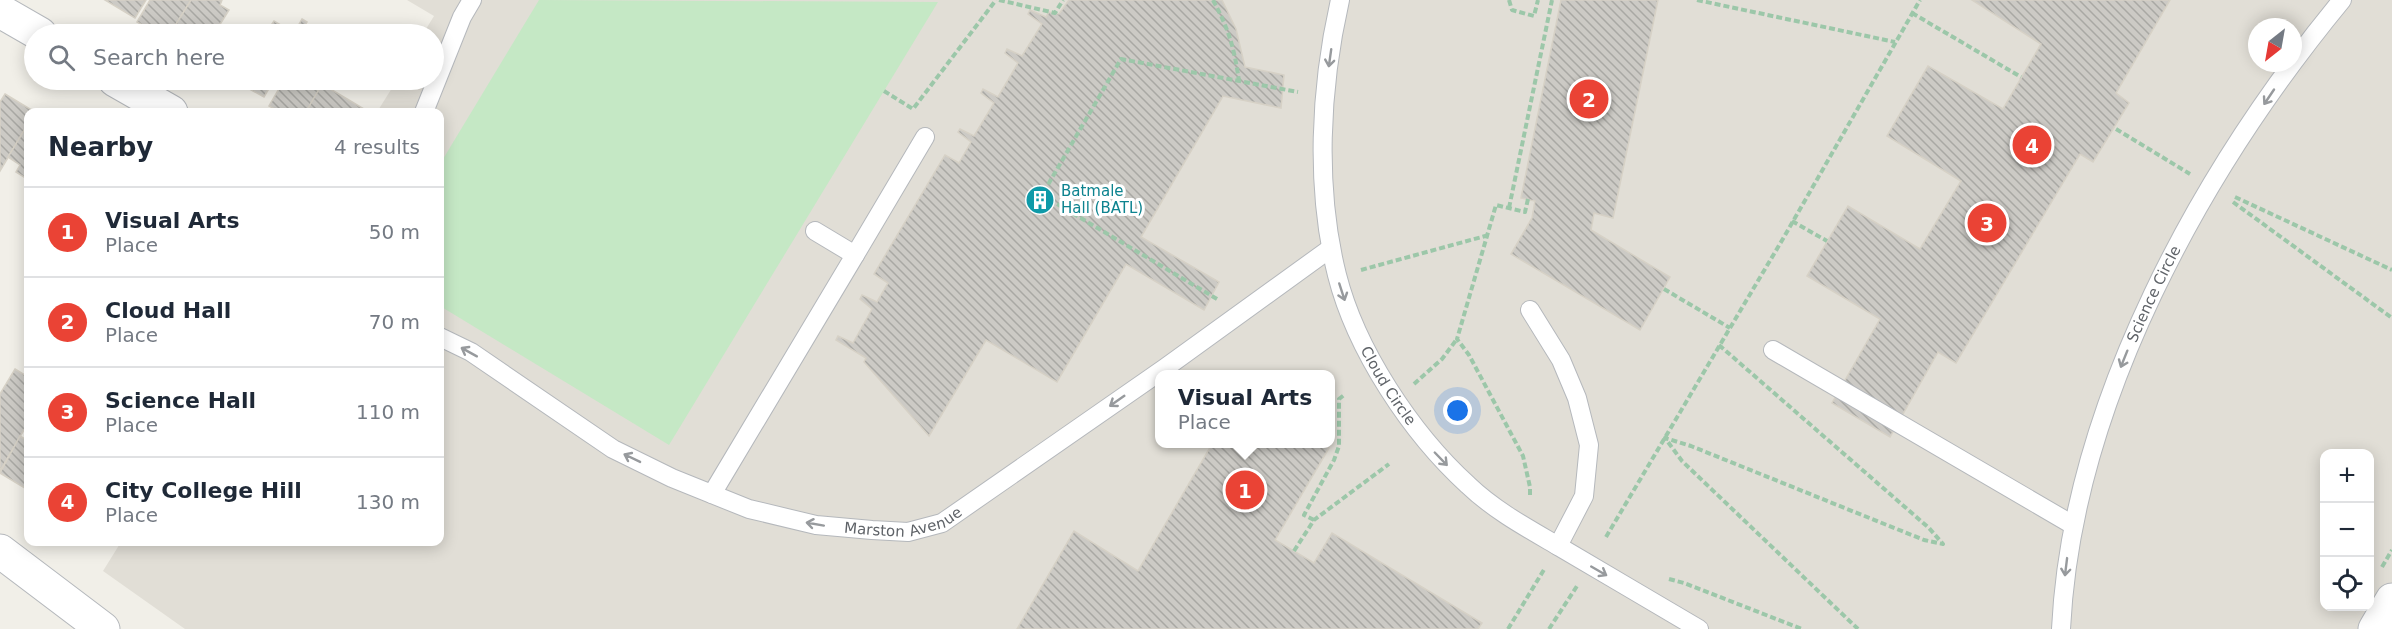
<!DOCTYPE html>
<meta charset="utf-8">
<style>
:root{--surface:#fff;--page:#f2f2f3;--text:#1f2937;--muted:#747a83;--line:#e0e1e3;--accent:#ea4335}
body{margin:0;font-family:"DejaVu Sans",sans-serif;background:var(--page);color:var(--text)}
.controls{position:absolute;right:18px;bottom:18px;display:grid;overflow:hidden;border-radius:12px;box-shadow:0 3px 15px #0003}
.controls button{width:54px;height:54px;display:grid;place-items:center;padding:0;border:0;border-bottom:2px solid var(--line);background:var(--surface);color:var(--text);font:30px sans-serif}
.compass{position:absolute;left:2248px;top:18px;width:54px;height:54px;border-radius:50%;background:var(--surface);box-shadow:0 3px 15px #0003;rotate:211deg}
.you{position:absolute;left:1458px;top:411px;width:21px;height:21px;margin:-15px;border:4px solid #fff;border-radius:50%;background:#1a73e8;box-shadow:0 0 0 9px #1a73e833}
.badge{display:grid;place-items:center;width:39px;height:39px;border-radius:50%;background:var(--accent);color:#fff;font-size:20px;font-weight:700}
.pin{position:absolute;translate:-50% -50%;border:3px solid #fff;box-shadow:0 2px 6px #0006}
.popup{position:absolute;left:1155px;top:370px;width:180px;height:78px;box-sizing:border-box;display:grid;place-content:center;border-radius:12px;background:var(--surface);filter:drop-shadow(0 2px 4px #0005);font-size:20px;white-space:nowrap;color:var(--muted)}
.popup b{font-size:22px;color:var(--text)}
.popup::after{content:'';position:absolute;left:50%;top:100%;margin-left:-12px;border:12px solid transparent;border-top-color:var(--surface)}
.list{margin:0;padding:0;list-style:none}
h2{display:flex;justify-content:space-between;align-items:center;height:78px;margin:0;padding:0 24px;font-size:26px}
h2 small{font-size:20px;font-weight:400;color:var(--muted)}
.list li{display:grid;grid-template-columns:39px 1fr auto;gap:18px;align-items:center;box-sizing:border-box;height:90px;padding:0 24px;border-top:2px solid var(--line)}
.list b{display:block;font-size:22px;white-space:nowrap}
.list p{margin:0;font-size:20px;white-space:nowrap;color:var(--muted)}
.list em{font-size:20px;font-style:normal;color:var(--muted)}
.icon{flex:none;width:33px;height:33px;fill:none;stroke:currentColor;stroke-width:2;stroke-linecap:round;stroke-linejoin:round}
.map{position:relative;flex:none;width:2392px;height:629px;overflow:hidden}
.search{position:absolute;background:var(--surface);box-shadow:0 3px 15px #0003;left:24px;top:24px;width:420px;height:66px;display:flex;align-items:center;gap:15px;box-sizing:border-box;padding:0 21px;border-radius:33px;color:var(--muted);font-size:22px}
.panel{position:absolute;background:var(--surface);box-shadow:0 3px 15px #0003;left:24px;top:108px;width:420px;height:438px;border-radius:12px}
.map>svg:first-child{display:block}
</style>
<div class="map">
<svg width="2392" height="629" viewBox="0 0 2392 629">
<defs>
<pattern id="building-back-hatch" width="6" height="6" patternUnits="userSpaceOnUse" patternTransform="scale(1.5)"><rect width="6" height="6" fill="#cccac5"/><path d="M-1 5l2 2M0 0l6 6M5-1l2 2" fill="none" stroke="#a9a8a4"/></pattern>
</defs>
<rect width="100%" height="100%" fill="#f1efe8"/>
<path fill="#e1ded6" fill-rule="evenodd" d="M407 0H2392V629H185L103 571 121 542H440V112H377L397 80H434V34H423L434 16ZM2257 27H2293V63H2257ZM1160 374H1330V444H1160ZM2324 454H2370V606H2324Z"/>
<polygon fill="#c5e8c5" points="539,0 938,2 669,445 440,306 440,164"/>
<g fill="url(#building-back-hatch)" stroke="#d6d1c6" stroke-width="1.5">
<polygon points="105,0 146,0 135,18"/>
<polygon points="150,0 191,0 170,34 158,34 137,22"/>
<polygon points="191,0 222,0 220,5 229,10 214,34 170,34"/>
<polygon points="1069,0 1222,0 1236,29 1245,67 1284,75 1281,108 1223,96 1141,237 1219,282 1204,310 1126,264 1057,382 986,340 929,436 864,362 866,358 836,340 838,336 853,343 872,309 860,299 862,295 877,302 888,283 874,274 945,155 959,163 971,142 958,132 960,129 974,136 994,103 981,93 983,89 998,97 1018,63 1005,53 1007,49 1022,56 1042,24 1028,14 1030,10 1046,17 1049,12 1059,14"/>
<polygon points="1561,0 1658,0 1613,218 1594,213 1591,230 1670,277 1640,330 1511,254 1532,218 1535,201 1521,198"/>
<polygon points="1972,0 2170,0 2116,93 2129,103 2093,162 2080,154 1956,363 1938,352 1890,437 1832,403 1880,319 1807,276 1848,206 1920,249 1961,181 1887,136 1928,66 2003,109 2041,44"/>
<polygon points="302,19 307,22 299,34 265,34 274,21 294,33"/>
<polygon points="233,80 274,80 264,97"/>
<polygon points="284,80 325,80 306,112 280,112 269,106"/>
<polygon points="322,84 369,112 306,112"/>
<polygon points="5,94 35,112 28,112 28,124 0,171 0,102"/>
<polygon points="28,124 28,177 27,179 16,172 20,165 8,157"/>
<polygon points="15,369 28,377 28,423 0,471 0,394"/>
<polygon points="20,436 28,441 28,490 0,473"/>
<polygon points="1212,444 1321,444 1329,448 1275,540 1314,563 1332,533 1482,623 1478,629 1017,629 1074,531 1138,571"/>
</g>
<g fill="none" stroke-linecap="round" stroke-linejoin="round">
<g stroke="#b5b8bc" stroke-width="20">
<g id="service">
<path id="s1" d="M1340 0C1320 88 1315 187 1337 275 1356 350 1411 433 1468 485 1494 510 1527 528 1558 546 1605 574 1652 601 1699 629"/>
<polyline points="424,112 462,17 472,0"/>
<polyline points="855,255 925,137"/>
<polyline points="1530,310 1561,360 1577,398 1589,445 1584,496 1558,546"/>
<path id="s2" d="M440 337 471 352 613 449 672 478 749 509 816 525 872 530 908 532 942 523 1165 368 1331 248"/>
<polyline points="1773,350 2073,525"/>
<polyline points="712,494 855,255 815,231"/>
<path id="s3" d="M2061 629C2072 404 2201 171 2342 0"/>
</g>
</g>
<g stroke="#b5b8bc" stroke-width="35">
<g id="minor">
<polyline points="0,11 40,34"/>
<polyline points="115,80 171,112"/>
<polyline points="0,551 103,629"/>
</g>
</g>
<g stroke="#b5b8bc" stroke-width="35">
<polyline id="tertiary" points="2375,629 2392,600"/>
</g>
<g stroke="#9cc7a9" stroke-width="4" stroke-dasharray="6 3" stroke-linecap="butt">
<polyline points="999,0 1055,13 1063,0"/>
<path d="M1213 0C1229 30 1234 47 1239 81"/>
<polyline points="1509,0 1512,10 1534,16 1538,0"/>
<polyline points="1697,0 1895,42"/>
<polyline points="1912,13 2021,77"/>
<polyline points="884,91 913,109 996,0"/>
<polyline points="2116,129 2190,174"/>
<polyline points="2235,197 2392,270"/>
<polyline points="1528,199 1525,212 1496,205 1457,339 1469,355 1523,456 1530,487 1530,498"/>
<polyline points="2233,202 2392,318"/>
<polyline points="1509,208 1552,0"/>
<polyline points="1792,221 1827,241"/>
<polyline points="1361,270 1489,235"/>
<polyline points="1664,289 1730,328"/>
<polyline points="1217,299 1042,195 1121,59 1298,92"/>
<polyline points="1719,345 1929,528 1943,544 1924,540 1691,446 1665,438 1682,461 1858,629"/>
<polyline points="1414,384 1442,359 1457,339"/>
<polyline points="1314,520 1304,515 1334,460 1339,446 1339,399 1344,395"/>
<polyline points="1606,537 1784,237 1920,0"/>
<polyline points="1294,551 1314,520 1389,464"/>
<polyline points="2382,567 2392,550"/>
<polyline points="1669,579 1684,583 1802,629"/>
<polyline points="1508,629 1545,568"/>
<polyline points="1549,629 1577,586"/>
</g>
<use href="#service" stroke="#fff" stroke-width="18"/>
<use href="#minor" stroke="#fff" stroke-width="33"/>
<use href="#tertiary" stroke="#fff" stroke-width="33"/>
</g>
<defs><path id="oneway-shaft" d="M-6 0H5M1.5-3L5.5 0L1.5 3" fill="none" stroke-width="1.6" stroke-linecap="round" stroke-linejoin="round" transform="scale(1.5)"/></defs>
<g stroke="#979a9d">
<use href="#oneway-shaft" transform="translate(1330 58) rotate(98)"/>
<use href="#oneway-shaft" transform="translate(2269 97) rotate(124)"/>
<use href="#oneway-shaft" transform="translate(1342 292) rotate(72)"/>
<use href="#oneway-shaft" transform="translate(469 352) rotate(-151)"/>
<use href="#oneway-shaft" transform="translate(2124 359) rotate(112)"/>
<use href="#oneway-shaft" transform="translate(1117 401) rotate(145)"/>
<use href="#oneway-shaft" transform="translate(632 458) rotate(-154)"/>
<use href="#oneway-shaft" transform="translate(1441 459) rotate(46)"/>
<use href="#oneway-shaft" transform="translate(815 524) rotate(-170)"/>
<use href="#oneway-shaft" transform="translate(2066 567) rotate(97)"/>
<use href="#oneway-shaft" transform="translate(1599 571) rotate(30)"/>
</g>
<defs>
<g id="building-disc" transform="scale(1.5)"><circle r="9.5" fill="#0f9aa8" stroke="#fff"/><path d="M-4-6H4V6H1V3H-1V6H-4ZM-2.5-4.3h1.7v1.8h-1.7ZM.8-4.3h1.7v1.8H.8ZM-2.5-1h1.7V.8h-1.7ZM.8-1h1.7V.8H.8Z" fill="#fff"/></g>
</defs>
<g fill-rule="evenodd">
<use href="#building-disc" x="1040" y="200"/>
</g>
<g text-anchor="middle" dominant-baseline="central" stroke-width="6" stroke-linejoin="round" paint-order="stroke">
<g font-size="15" fill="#0d838f" stroke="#fff" text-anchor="start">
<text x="1061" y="191">Batmale<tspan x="1061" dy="17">Hall (BATL)</tspan></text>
</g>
<g font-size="15" fill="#5f6368" stroke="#fff">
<text stroke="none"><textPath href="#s3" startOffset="350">Science Circle</textPath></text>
<text stroke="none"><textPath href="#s1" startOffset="400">Cloud Circle</textPath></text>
<text stroke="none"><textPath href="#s2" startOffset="513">Marston Avenue</textPath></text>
</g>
</g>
</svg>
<div class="controls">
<button>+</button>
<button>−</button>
<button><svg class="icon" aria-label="locate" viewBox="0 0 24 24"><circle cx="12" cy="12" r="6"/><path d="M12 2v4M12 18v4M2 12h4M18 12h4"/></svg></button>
</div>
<svg class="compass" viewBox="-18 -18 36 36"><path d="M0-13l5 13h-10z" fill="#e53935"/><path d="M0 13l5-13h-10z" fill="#747a83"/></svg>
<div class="you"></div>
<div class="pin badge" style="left:1245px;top:490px">1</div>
<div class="popup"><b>Visual Arts</b>Place</div>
<div class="pin badge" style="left:1589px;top:99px">2</div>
<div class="pin badge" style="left:1987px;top:223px">3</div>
<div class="pin badge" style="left:2032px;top:145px">4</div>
<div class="search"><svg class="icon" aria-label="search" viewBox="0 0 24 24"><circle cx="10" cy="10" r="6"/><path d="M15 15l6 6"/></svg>Search here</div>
<section class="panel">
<h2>Nearby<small>4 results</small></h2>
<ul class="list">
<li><span class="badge">1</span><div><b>Visual Arts</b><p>Place</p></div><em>50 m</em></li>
<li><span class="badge">2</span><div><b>Cloud Hall</b><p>Place</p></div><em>70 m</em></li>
<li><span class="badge">3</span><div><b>Science Hall</b><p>Place</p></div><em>110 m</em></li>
<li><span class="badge">4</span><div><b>City College Hill</b><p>Place</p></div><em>130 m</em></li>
</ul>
</section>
</div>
